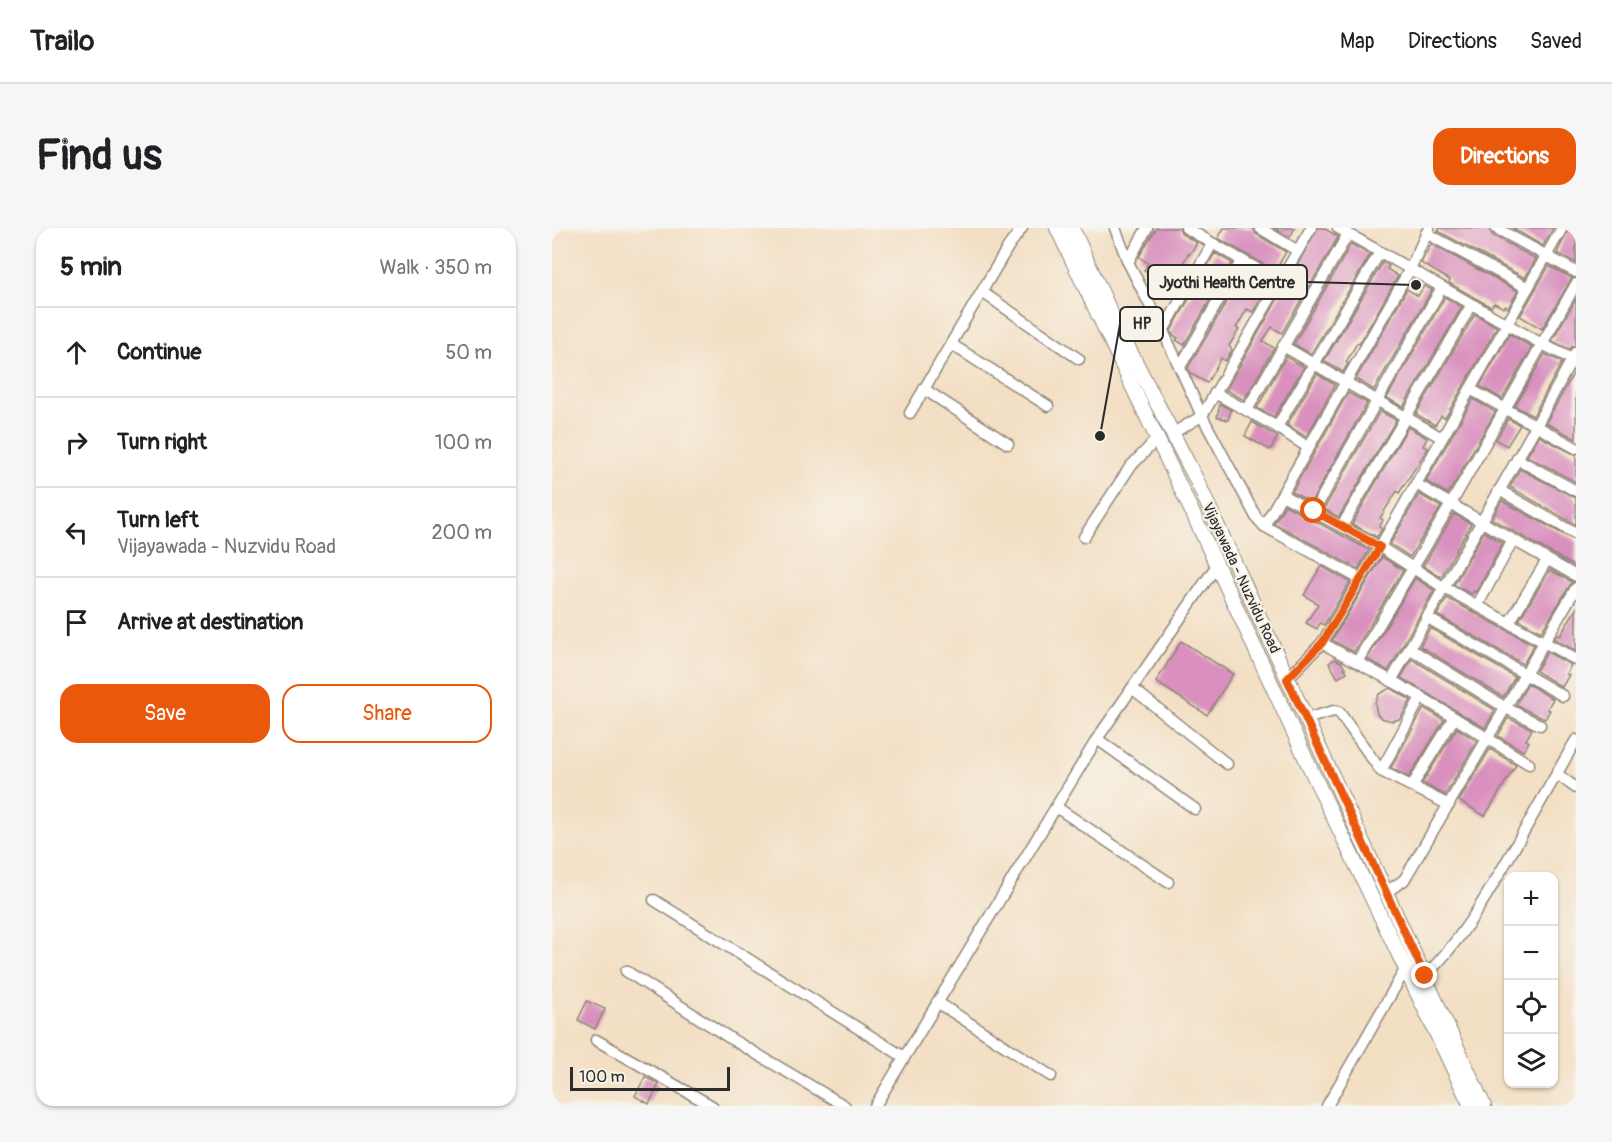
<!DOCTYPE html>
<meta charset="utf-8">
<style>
:root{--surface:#fff;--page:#f6f6f6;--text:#202124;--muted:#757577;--line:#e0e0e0;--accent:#ea580c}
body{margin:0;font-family:Pangolin,sans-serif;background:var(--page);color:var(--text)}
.controls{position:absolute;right:18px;bottom:18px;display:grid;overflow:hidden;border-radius:12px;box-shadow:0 2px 4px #0004}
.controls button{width:54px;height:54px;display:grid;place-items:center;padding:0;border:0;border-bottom:2px solid var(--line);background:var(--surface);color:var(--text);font:30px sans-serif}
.scale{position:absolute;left:18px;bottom:15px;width:160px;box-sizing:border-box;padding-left:6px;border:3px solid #2b2b2b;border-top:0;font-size:16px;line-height:21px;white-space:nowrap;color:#2b2b2b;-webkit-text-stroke:4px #f7f3e8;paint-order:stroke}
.stop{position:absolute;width:18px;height:18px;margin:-14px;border:4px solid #ea580c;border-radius:50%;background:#fff}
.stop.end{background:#ea580c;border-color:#fff;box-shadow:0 2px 6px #0008}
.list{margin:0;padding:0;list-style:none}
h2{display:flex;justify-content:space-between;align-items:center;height:78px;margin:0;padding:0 24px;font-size:26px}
h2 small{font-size:20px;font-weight:400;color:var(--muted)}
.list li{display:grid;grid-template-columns:39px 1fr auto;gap:18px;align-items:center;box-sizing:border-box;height:90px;padding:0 24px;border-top:2px solid var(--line)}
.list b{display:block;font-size:22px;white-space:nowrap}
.list p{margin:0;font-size:20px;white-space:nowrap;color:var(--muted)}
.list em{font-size:20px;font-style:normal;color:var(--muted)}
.actions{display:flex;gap:12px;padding:18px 24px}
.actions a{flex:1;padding:14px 0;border:2px solid var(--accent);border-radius:18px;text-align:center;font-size:21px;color:var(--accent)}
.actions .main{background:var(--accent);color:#fff}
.icon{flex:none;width:33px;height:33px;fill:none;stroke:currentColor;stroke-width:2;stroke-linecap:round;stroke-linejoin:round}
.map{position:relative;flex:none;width:1024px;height:878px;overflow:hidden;border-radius:18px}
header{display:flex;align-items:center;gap:36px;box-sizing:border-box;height:84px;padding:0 30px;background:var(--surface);border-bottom:2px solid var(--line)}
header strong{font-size:28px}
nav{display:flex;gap:33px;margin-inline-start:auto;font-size:21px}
.intro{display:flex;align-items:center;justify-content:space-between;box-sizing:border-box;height:144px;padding:0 36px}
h1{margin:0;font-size:42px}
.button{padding:15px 27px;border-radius:18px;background:var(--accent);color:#fff;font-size:21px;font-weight:700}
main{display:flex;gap:36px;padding:0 36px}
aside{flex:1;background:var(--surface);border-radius:18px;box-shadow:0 2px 4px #0004}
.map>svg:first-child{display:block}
</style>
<header>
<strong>Trailo</strong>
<nav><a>Map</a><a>Directions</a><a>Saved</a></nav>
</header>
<div class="intro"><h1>Find us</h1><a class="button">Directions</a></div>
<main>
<aside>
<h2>5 min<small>Walk · 350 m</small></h2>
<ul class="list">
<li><svg class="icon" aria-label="ahead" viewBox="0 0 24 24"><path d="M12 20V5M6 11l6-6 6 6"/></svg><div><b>Continue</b></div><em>50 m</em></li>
<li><svg class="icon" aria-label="right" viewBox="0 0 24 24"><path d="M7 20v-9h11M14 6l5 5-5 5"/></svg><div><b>Turn right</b></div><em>100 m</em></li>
<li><svg class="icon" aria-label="left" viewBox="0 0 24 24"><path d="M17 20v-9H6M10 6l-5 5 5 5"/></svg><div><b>Turn left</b><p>Vijayawada - Nuzvidu Road</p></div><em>200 m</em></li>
<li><svg class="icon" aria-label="arrive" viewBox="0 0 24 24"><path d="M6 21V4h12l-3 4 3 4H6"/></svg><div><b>Arrive at destination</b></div></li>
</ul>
<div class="actions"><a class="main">Save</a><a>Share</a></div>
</aside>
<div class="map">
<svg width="1024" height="878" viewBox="0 0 1024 878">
<rect width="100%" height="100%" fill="#f7f3e8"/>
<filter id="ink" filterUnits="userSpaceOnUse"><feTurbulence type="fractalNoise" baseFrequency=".0167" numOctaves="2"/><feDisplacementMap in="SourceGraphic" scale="12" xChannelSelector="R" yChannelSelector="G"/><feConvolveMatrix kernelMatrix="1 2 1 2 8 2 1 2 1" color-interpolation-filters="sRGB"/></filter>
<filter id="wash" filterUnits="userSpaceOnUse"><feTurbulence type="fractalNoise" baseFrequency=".008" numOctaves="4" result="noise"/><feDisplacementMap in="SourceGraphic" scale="24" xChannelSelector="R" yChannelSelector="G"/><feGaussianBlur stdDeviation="1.35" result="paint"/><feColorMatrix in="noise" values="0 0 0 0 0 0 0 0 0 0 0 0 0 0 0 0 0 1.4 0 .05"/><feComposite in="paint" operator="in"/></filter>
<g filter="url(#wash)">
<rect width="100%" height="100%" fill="#f3dfc4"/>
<g id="blocks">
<g fill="#d990be">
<polygon points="604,0 627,0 630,6 645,15 637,27 636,26 623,50 605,40 601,47 592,42 596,35 587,29"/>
<polygon points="672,0 701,0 704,6 734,24 724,41 725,44 666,10"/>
<polygon points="722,0 743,0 738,9"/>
<polygon points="766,0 772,0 786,9 730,105 720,99 711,113 722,120 692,172 674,162"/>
<polygon points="888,0 937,0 940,7 984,31 973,50 886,3"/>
<polygon points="960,0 1001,0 991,18"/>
<polygon points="1017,0 1024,0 1024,35 1005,25"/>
<polygon points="799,16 818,27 759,126 742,116"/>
<polygon points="879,16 966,63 956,80 953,78 952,80 942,75 939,79 897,55 898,52 869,35"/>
<polygon points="663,25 680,35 632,117 624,112 626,110 621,107 619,103"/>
<polygon points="831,34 837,38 835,41 846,48 807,116 805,115 794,134 796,135 791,144 772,133"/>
<polygon points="997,38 1020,50 990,101 968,88"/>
<polygon points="693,42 718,57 701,84 695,81 684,100 687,101 677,118 680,122 673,133 669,130 655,155 639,146 636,140"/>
<polygon points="872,58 880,62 822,162 804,151 855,61 866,68"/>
<polygon points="893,69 910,79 851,179 835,170"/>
<polygon points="1024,71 1024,117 1017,121 1000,113"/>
<polygon points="923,86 945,99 893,190 889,188 883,197 864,186"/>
<polygon points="958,106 980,119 950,171 928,158"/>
<polygon points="993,126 1010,134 981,188 963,178"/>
<polygon points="734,129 752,139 722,189 705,180"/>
<polygon points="1024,141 1024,211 994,195"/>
<polygon points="765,146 783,157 754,209 735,197"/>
<polygon points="796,165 815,175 759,274 740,264"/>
<polygon points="921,171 943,184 896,266 874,253"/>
<polygon points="668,176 679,182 676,192 665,189"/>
<polygon points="828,183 844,192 787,289 772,281"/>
<polygon points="956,191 968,197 955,218 944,212"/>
<polygon points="700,194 726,209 718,222 693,208"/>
<polygon points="856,199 875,210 871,218 876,220 847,265 845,263 828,290 831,292 827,299 830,301 825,309 800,296"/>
<polygon points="987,208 1024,227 1024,254 975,228"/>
<polygon points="968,241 1024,270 1024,297 958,259"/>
<polygon points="867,266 889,279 858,329 838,316"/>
<polygon points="950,273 1024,313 1024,339 940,291"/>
<polygon points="733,277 817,322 806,341 722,295"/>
<polygon points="902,286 919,296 889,349 871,338"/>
<polygon points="932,304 951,315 924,364 922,363 920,366 902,357"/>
<polygon points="830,329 851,342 802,424 780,412"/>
<polygon points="769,338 798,354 772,397 768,395 765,401 754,395 766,376 752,367"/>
<polygon points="998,342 1020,354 989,404 967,392"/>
<polygon points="863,350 882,362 836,443 815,431"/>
<polygon points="895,370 982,417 971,436 885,387"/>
<polygon points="1024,381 1024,423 1002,411 1005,406 1008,408"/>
<polygon points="878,400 963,449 951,469 868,418"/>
<polygon points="629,413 681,446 655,487 604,454"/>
<polygon points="995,424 1019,437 1014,446 1017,447 1010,459 984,443"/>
<polygon points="783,431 789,434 795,444 786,450 777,435"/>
<polygon points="860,431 943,482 933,500 849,450"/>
<polygon points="976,456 1001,471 995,481 998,482 993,491 964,477"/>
<polygon points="838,460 859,472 848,491 840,493 829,490 825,486 823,475 827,466"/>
<polygon points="872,480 892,492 857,549 839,540"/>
<polygon points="956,490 980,501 974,512 977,514 971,523 946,508"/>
<polygon points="905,500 925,513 893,567 870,555"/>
<polygon points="938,521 964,537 933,588 907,573"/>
<polygon points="35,773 53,781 43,801 26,792"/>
<polygon points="93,849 107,856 97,876 83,868"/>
</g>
</g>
</g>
<g filter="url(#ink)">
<use href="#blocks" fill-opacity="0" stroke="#8f8578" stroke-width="1.5"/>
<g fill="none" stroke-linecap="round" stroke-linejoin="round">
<g stroke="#8f8578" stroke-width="13">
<g id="minor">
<polyline points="563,0 576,34 611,103 650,188 704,289 712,298 808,351"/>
<polyline points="634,0 728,54"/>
<polyline points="708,0 746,23"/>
<polyline points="786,0 990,116 1024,133"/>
<polyline points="944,0 1024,44"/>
<polyline points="874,5 976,60"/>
<polyline points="576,34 595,0"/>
<polyline points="430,64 527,131"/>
<polyline points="611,103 660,16"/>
<polyline points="399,116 496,178"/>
<polyline points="731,118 890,210"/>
<polyline points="1024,124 984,198 1024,220"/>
<polyline points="628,139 690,32"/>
<polyline points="372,161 456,216"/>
<polyline points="663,165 725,199 757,220"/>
<polyline points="695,182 796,6"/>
<polyline points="358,185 456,19 470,0"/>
<polyline points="725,199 828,24"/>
<polyline points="621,205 650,188 759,0"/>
<polyline points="965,231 1024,263"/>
<polyline points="864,256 1024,348"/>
<polyline points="947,262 1024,306"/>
<polyline points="730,267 828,319 891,359 1023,431"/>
<polyline points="762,283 890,59"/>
<polyline points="712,298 858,41 877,0"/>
<polyline points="790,298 920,76"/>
<polyline points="532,309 578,239 605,211"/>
<polyline points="925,378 961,312"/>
<polyline points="874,389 1011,468"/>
<polyline points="957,395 995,332"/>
<polyline points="770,415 869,469 977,536"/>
<polyline points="857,420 954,480 988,497"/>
<polyline points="805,434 899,276 1024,56"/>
<polyline points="735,451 770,415 828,319 1010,0"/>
<polyline points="839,453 984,198 918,161"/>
<polyline points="580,460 675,536"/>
<polyline points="753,491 782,483 787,484 829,543 897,577"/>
<polyline points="545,511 643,581"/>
<polyline points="829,543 869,469"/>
<polyline points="1005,546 1024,560"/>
<polyline points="860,558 902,490"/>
<polyline points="504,579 616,654"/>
<polyline points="834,664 852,652 1024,360"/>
<polyline points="102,672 352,829"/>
<polyline points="74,743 181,812 293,878"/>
<path d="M873 748C910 712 934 669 960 624 981 587 1003 549 1024 512"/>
<polyline points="385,774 499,848"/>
<polyline points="44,812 160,878"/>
<polyline points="323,878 545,511 665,337"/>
<polyline points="775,878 854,740"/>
</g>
</g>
<g stroke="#8f8578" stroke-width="16">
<g id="major">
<polyline points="505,0 643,290 759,542 919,878"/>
<polyline points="520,0 564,96 645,253 932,878"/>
</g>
</g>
<use href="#minor" stroke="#fff" stroke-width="10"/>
<use href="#major" stroke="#fff" stroke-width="14"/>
</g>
</g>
<g fill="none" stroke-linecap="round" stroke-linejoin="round" filter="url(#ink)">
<polyline stroke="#ea580c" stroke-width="8" points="762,283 828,319 770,415 735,451 873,748"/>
</g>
<g text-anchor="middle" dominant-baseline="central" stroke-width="4.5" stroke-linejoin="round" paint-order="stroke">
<g font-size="15" fill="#2b2b2b" stroke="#f7f3e8">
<text transform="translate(689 350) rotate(65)">Vijayawada - Nuzvidu Road</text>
</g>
</g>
<path fill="none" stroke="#2b2b2b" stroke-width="2" d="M864 57L755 54M548 208L568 96"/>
<g fill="#2b2b2b" stroke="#f7f3e8" stroke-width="2">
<circle cx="864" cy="57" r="6"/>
<circle cx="548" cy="208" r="6"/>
</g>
<g fill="#f7f3e8" stroke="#2b2b2b" stroke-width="2">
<rect x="596" y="37" width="159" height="34" rx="6"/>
<rect x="568" y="79" width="43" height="34" rx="6"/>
</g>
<g font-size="16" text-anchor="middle" font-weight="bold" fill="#2b2b2b">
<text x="675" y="60">Jyothi Health Centre</text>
<text x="590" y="101">HP</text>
</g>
</svg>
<div class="controls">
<button>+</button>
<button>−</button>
<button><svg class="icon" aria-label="locate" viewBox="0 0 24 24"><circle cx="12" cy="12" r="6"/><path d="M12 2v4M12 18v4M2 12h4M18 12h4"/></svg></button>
<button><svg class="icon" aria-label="layers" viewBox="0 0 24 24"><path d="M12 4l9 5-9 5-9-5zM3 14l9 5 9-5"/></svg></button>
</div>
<div class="scale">100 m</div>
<div class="stop" style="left:762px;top:283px"></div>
<div class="stop end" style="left:873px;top:748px"></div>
</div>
</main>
